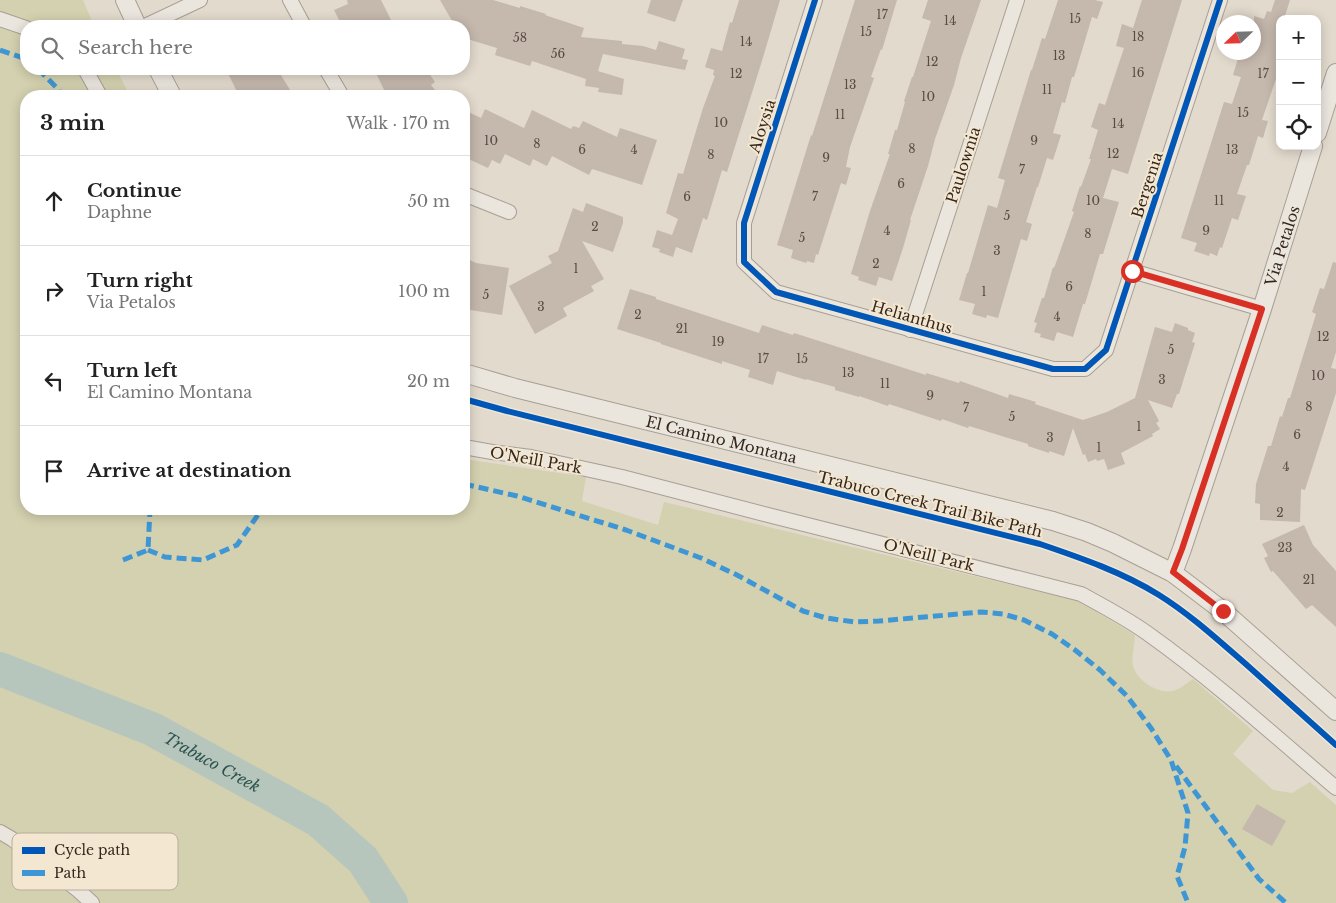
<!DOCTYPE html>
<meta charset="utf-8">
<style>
:root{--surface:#fff;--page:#f2f2f2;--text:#222;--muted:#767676;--line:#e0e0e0}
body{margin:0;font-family:"Libre Baskerville",serif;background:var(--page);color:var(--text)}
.controls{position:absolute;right:15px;top:15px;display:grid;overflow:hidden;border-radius:10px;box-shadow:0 2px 12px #0003}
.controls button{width:45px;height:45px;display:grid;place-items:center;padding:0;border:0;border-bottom:1px solid var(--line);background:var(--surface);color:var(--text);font:25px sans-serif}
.compass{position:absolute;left:1216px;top:15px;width:45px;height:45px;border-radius:50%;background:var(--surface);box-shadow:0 2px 12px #0003;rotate:247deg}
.stop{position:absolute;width:15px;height:15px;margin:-11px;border:4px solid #d93025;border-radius:50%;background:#fff}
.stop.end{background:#d93025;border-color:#fff;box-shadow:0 1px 5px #0008}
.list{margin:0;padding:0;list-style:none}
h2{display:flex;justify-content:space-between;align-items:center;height:65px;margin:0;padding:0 20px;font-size:21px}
h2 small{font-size:16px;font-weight:400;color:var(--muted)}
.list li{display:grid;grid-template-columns:32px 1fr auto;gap:15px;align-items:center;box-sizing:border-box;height:90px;padding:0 20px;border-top:1px solid var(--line)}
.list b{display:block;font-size:19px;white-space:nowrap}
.list p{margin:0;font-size:16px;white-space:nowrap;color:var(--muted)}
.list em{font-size:16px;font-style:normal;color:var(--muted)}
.icon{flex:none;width:28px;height:28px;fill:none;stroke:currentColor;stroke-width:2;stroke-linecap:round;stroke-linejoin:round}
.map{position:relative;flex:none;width:1336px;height:903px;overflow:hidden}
.search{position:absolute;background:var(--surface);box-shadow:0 2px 12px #0003;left:20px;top:20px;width:450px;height:55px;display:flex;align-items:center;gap:12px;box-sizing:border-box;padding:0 18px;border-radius:20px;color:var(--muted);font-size:19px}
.panel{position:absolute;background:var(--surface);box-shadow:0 2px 12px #0003;left:20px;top:90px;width:450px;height:425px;border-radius:20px}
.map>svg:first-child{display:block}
</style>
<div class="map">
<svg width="1336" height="903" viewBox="0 0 1336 903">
<rect width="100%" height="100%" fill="#e2dacc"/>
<path fill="#d3d1af" d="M0 0H83L94 26H26V69H116L130 96H26V509H464V459L586 477 582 501 658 525 664 502 1079 601 1135 635C1135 643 1131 659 1133 666 1137 681 1158 694 1173 691 1180 689 1187 683 1193 679L1253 731 1233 754 1273 790 1292 793 1310 782 1336 805V903H0Z"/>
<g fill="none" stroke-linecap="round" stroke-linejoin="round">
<path stroke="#b7c6bc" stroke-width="34" id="s1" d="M0 669 152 729 318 820 363 860 391 903"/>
</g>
<g fill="#c5b8ad">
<polygon points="347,0 381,0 394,26 342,26 334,10 348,4"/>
<polygon points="440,0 493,0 520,8 520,6 546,14 545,15 584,28 581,37 622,41 622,44 643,46 656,50 659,41 685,49 682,59 688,60 685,70 603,54 598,71 624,79 622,95 598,92 599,88 585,86 586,79 532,61 530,66 495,55 497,48 464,38 464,26 455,26"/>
<polygon points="651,0 683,0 675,22 647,13"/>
<polygon points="739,0 780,0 761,64 727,172 722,170 707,220 703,218 692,253 676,247 673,257 659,252 660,249 652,247 657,230 672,235 678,219 666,213 678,173 683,174 703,108 715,76 713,75 714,70 705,67 711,48 722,51 730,22 732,23"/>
<polygon points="855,0 897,0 882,50 881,49 871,77 874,78 850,147 846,167 851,168 846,185 841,183 818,255 816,254 814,263 807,261 806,263 791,258 793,250 777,245 811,135 812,136"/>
<polygon points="928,0 981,0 961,58 954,85 935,139 928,166 910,220 911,220 903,248 892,281 879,277 876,286 858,280 859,277 851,274 870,211 890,154 888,154 895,130 897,130 905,102 904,101 912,77 913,77 931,21 922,18"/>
<polygon points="1058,0 1095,0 1103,2 1097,19 1092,17 1074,77 1072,77 1065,103 1062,102 1053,133 1061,135 1053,160 1047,158 1038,187 1037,187 1026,222 1032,224 1027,241 1021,239 998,318 987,315 986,318 972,314 975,304 959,300 967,273 968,273 988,205 997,208 1005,180 998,178 1031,70 1032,70 1042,38 1045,39"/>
<polygon points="1142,0 1182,0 1128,174 1112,169 1103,198 1119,202 1103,254 1100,254 1085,304 1083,304 1073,337 1057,332 1054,341 1040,337 1041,334 1034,332 1037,323 1034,322 1042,298 1044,298 1053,267 1054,268 1057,260 1074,212 1072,211 1080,186 1081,187 1091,159 1089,159 1098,130 1091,127 1099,103 1105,105 1124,48 1116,46 1122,24 1133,28"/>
<polygon points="1275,0 1290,0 1284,19 1280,19 1280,67 1262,120 1268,121 1263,138 1258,136 1249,165 1247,165 1237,194 1246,196 1238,220 1232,218 1222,248 1220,247 1217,256 1210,253 1209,256 1194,251 1197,243 1181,238 1224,102 1232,104 1241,77 1233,75 1240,52 1254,52 1254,16 1264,19 1267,11 1271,12"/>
<polygon points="226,69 277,69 294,96 239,96"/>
<polygon points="374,69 426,69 435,82 431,85 440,96 387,96"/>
<polygon points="485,109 524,128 532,110 571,129 573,126 579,128 583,121 617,137 620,128 657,140 642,185 592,169 589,175 552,156 547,166 533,159 530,166 505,154 500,164 492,160 488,168 464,157 464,110 481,118"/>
<polygon points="586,203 623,217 623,223 613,252 582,241 604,279 591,286 594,291 563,308 567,316 535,334 509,286 552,263 548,256 558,251 573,208 583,212"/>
<polygon points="464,257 476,263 509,268 502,315 464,309"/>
<polygon points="1333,262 1336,263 1336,352 1331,368 1336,369 1336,393 1305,490 1301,489 1300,522 1260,520 1260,504 1255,503 1256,484 1268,446 1271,446 1280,416 1282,417 1288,398 1290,398 1316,314 1312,312 1320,288 1324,289"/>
<polygon points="630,289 656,297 656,299 759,333 762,325 793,335 794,333 926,375 926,373 959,383 960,381 1008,398 1009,394 1036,402 1035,404 1083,420 1107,412 1135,398 1155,327 1172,332 1175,323 1188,328 1188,330 1195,333 1192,342 1195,343 1179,394 1177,394 1172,408 1148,400 1159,421 1156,423 1160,429 1152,434 1153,436 1121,453 1125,464 1108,470 1104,459 1097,461 1096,459 1088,462 1085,454 1083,455 1073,428 1064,456 1049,451 1049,453 1028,446 1028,444 969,426 968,428 942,419 941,421 889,404 888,406 859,396 859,397 835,390 835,387 806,379 806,380 777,371 773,385 748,377 750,370 722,361 722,364 661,344 661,343 617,329"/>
<polygon points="1304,525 1313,545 1336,571 1336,627 1312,605 1306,609 1273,571 1271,572 1264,558 1268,556 1262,544"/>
<polygon points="1257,804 1286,821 1272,846 1242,829"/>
</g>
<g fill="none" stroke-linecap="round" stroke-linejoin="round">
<g stroke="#a79f95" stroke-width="16">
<g id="minor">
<polyline points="290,0 304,26"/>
<polyline points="815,0 744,223 744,262 776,292 1053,369 1085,369 1106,350 1220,0"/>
<polyline points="0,19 26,28"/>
<polyline points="145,26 200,0"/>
<polyline points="85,69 100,96"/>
<polyline points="326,69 342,96"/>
<polyline points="464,194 509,212"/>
<polyline points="1132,271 1262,309"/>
<polyline points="910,330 1017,0"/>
<path d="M464 447 492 452 531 457 622 477 768 515 1081 594C1103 606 1126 618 1147 633 1213 680 1274 735 1336 788"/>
<polyline points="0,832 12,839 79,891 92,903"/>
</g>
</g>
<g stroke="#a79f95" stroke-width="20">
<g id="tertiary">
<polyline points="125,0 137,26"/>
<polyline points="158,69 172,96"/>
<polyline points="1317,133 1336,73"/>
<path id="s2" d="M464 373 515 388 1053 521 1087 532 1113 543 1173 573 1223 611 1336 711"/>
<path id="s3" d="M1173 573 1182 549 1262 309 1313 146"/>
</g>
</g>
<use href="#minor" stroke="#eae5dd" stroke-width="14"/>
<use href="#tertiary" stroke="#eae5dd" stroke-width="18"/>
<g stroke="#3e96d5" stroke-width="5" stroke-dasharray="10 5" stroke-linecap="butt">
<polyline points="0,50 26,59"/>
<polyline points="38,69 58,89 62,96"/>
<polyline points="464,484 517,496 626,530 701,558 737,575 803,611 826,618 855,622 879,621 981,612 1003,614 1024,620 1052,634 1075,650 1100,670 1127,696 1151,728 1171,760 1188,813 1185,847 1177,876 1188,903"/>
<polyline points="148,550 165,557 203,560 237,545 262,509"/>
<polyline points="123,560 148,550 150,509"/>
<polyline points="1176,766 1259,879 1286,903"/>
</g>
<g stroke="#f3e7d1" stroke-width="9">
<g id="cycleway">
<polyline points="815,0 744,223 744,262 776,292 1053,369 1085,369 1106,350 1220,0"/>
<path d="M464 399 507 411 1040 544C1081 558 1122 572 1159 595 1191 615 1219 641 1248 666 1277 692 1307 719 1336 745"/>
</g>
</g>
<use href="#cycleway" stroke="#0057b8" stroke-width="6"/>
</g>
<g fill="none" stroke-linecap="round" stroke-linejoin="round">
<polyline stroke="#d93025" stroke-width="6" points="1132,271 1262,309 1182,549 1173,572 1223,611"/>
</g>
<g text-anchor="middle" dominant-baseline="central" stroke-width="4" stroke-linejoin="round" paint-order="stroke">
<g font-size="12" fill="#594b42">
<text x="882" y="14">17</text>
<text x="1075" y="18">15</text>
<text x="950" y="20">14</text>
<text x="866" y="31">15</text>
<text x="1138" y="36">18</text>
<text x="520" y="37">58</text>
<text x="746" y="41">14</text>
<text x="558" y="53">56</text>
<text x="1059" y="55">13</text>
<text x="932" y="61">12</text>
<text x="1138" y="72">16</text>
<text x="736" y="73">12</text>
<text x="1263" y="73">17</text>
<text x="850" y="84">13</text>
<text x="1047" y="89">11</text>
<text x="928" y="96">10</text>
<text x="1243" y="112">15</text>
<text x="840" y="114">11</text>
<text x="721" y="122">10</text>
<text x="1118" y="123">14</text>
<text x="491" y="140">10</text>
<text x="1034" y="140">9</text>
<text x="537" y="143">8</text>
<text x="912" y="148">8</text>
<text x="582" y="149">6</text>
<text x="634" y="149">4</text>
<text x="1232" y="149">13</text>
<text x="1113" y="153">12</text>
<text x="711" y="154">8</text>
<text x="826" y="157">9</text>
<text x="1022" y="169">7</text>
<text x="901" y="183">6</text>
<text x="687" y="196">6</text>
<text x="815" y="196">7</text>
<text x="1093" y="200">10</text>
<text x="1219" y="200">11</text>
<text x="1007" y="215">5</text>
<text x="595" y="226">2</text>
<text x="887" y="230">4</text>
<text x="1206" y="230">9</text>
<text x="1088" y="233">8</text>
<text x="802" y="237">5</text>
<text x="997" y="250">3</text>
<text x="876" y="263">2</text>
<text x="576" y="268">1</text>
<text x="1069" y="286">6</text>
<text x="984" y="291">1</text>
<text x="486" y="294">5</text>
<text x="541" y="306">3</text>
<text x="638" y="314">2</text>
<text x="1057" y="316">4</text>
<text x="682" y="328">21</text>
<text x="1323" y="336">12</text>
<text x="718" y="341">19</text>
<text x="1171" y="349">5</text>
<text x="763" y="358">17</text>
<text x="802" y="358">15</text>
<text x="848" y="372">13</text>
<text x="1318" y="375">10</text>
<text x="1162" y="379">3</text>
<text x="885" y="383">11</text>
<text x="930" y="395">9</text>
<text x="1309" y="406">8</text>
<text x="966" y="407">7</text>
<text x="1012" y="416">5</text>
<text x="1139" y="426">1</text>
<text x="1297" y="434">6</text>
<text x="1050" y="437">3</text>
<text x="1099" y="447">1</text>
<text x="1286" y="466">4</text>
<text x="1280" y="512">2</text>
<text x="1285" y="547">23</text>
<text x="1309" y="579">21</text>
</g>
<g font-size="15" fill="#35271e" stroke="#f3e7d1">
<text transform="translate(762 126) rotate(-72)">Aloysia</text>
<text transform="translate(963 165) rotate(-72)">Paulownia</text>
<text transform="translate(1147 185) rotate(-72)">Bergenia</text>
<text stroke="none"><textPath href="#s3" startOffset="345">Via Petalos</textPath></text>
<text transform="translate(912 317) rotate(16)">Helianthus</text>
<text stroke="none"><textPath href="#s2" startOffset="266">El Camino Montana</textPath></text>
<text transform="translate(536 460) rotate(10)">O'Neill Park</text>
<text transform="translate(930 504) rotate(14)">Trabuco Creek Trail Bike Path</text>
<text transform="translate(929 555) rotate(14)">O'Neill Park</text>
</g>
<g font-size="16" font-style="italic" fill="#2d544f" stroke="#f3e7d1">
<text stroke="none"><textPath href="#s1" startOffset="232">Trabuco Creek</textPath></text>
</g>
</g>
<rect x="12" y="833" width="166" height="57" rx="8" fill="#f3e7d1" stroke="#baad9b" stroke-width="1"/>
<rect x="22" y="847" width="23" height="7" fill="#0057b8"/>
<rect x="22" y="870" width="23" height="6" fill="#3e96d5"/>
<g font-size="14" fill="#35271e">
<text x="54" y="855">Cycle path</text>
<text x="54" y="878">Path</text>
</g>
</svg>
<div class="controls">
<button>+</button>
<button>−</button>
<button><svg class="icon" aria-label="locate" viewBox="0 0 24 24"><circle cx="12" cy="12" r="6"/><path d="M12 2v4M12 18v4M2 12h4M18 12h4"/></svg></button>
</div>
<svg class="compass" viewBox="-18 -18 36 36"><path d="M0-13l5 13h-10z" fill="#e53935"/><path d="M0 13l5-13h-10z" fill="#767676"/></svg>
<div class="stop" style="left:1132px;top:271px"></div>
<div class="stop end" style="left:1223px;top:611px"></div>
<div class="search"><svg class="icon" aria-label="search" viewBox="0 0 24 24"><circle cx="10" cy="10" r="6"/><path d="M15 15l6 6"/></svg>Search here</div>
<section class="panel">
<h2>3 min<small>Walk · 170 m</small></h2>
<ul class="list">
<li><svg class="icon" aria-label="ahead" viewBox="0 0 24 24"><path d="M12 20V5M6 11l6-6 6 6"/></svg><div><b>Continue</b><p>Daphne</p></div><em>50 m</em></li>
<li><svg class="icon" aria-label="right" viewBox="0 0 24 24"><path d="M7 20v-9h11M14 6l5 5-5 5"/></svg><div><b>Turn right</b><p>Via Petalos</p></div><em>100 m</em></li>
<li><svg class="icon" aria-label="left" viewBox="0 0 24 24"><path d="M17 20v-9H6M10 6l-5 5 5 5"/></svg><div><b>Turn left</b><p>El Camino Montana</p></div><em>20 m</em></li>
<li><svg class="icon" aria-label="arrive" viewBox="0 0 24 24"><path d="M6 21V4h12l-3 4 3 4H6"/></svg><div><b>Arrive at destination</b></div></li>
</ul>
</section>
</div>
